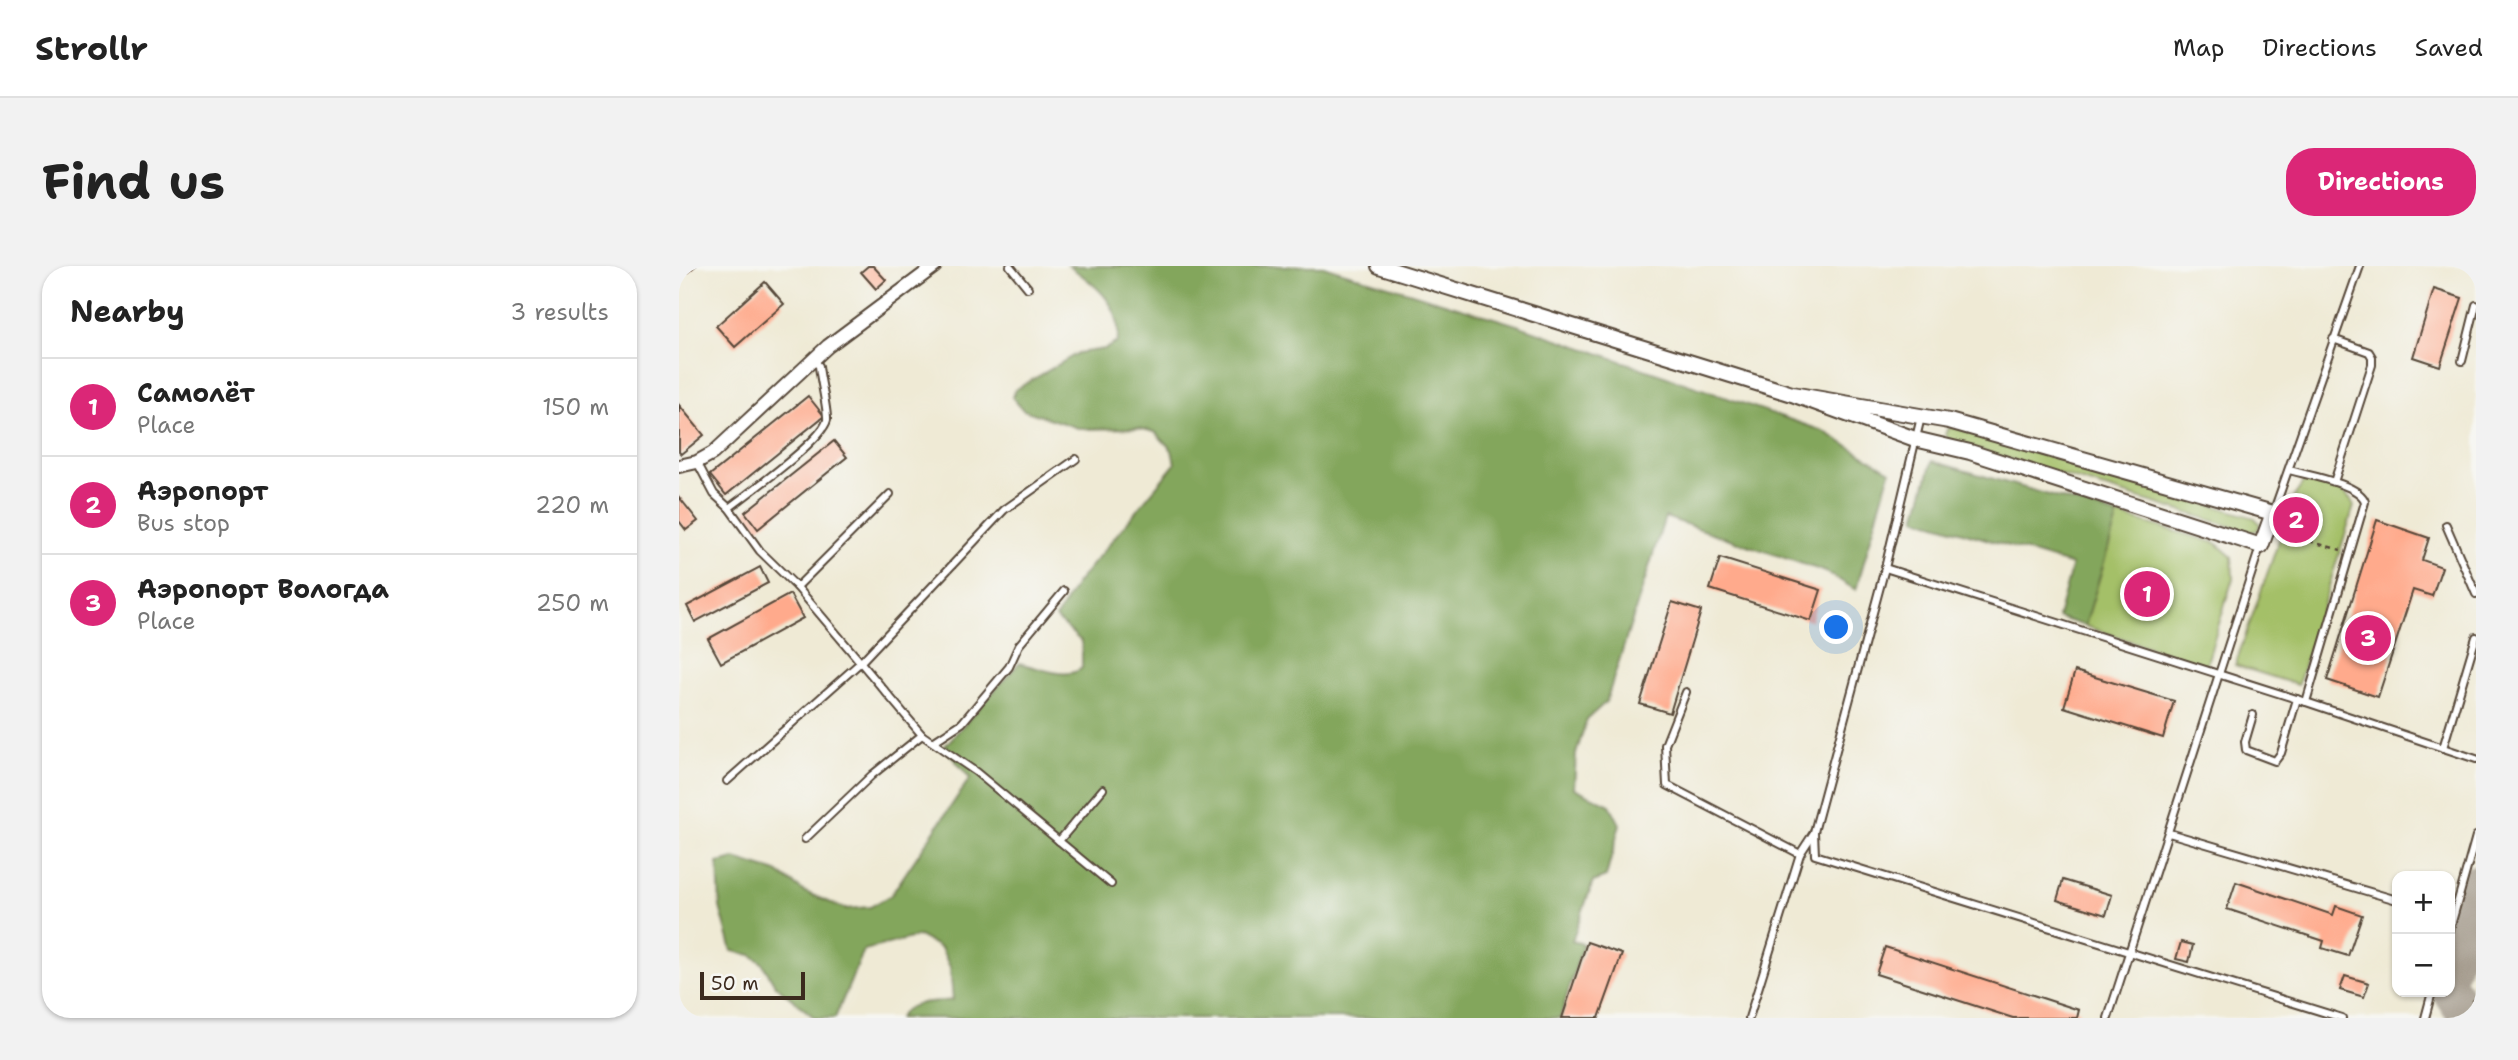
<!DOCTYPE html>
<meta charset="utf-8">
<style>
:root{--surface:#fff;--page:#f2f2f2;--text:#222;--muted:#767676;--line:#e0e0e0;--accent:#db2777}
body{margin:0;font-family:"Shantell Sans",sans-serif;background:var(--page);color:var(--text)}
.controls{position:absolute;right:21px;bottom:21px;display:grid;overflow:hidden;border-radius:14px;box-shadow:0 2px 5px #0004}
.controls button{width:63px;height:63px;display:grid;place-items:center;padding:0;border:0;border-bottom:2px solid var(--line);background:var(--surface);color:var(--text);font:35px sans-serif}
.scale{position:absolute;left:21px;bottom:18px;width:105px;box-sizing:border-box;padding-left:7px;border:4px solid #3b2a1e;border-top:0;font-size:19px;line-height:24px;white-space:nowrap;color:#3b2a1e;-webkit-text-stroke:5px #f6f6f2;paint-order:stroke}
.you{position:absolute;left:1158px;top:362px;width:24px;height:24px;margin:-18px;border:5px solid #fff;border-radius:50%;background:#1a73e8;box-shadow:0 0 0 10px #1a73e833}
.badge{display:grid;place-items:center;width:46px;height:46px;border-radius:50%;background:var(--accent);color:#fff;font-size:23px;font-weight:700}
.pin{position:absolute;translate:-50% -50%;border:4px solid #fff;box-shadow:0 2px 7px #0006}
.list{margin:0;padding:0;list-style:none}
h2{display:flex;justify-content:space-between;align-items:center;height:91px;margin:0;padding:0 28px;font-size:30px}
h2 small{font-size:23px;font-weight:400;color:var(--muted)}
.list li{display:grid;grid-template-columns:46px 1fr auto;gap:21px;align-items:center;box-sizing:border-box;height:98px;padding:0 28px;border-top:2px solid var(--line)}
.list b{display:block;font-size:26px;white-space:nowrap}
.list p{margin:0;font-size:23px;white-space:nowrap;color:var(--muted)}
.list em{font-size:23px;font-style:normal;color:var(--muted)}
.map{position:relative;flex:none;width:1797px;height:752px;overflow:hidden;border-radius:28px}
header{display:flex;align-items:center;gap:42px;box-sizing:border-box;height:98px;padding:0 35px;background:var(--surface);border-bottom:2px solid var(--line)}
header strong{font-size:33px}
nav{display:flex;gap:38px;margin-inline-start:auto;font-size:24px}
.intro{display:flex;align-items:center;justify-content:space-between;box-sizing:border-box;height:168px;padding:0 42px}
h1{margin:0;font-size:49px}
.button{padding:18px 32px;border-radius:28px;background:var(--accent);color:#fff;font-size:24px;font-weight:700}
main{display:flex;gap:42px;padding:0 42px}
aside{flex:1;background:var(--surface);border-radius:28px;box-shadow:0 2px 5px #0004}
.map>svg:first-child{display:block}
</style>
<header>
<strong>Strollr</strong>
<nav><a>Map</a><a>Directions</a><a>Saved</a></nav>
</header>
<div class="intro"><h1>Find us</h1><a class="button">Directions</a></div>
<main>
<aside>
<h2>Nearby<small>3 results</small></h2>
<ul class="list">
<li><span class="badge">1</span><div><b>Самолёт</b><p>Place</p></div><em>150 m</em></li>
<li><span class="badge">2</span><div><b>Аэропорт</b><p>Bus stop</p></div><em>220 m</em></li>
<li><span class="badge">3</span><div><b>Аэропорт Вологда</b><p>Place</p></div><em>250 m</em></li>
</ul>
</aside>
<div class="map">
<svg width="1797" height="752" viewBox="0 0 1797 752">
<rect width="100%" height="100%" fill="#f6f6f2"/>
<filter id="ink" filterUnits="userSpaceOnUse"><feTurbulence type="fractalNoise" baseFrequency=".0143" numOctaves="2"/><feDisplacementMap in="SourceGraphic" scale="14" xChannelSelector="R" yChannelSelector="G"/><feConvolveMatrix kernelMatrix="1 2 1 2 8 2 1 2 1" color-interpolation-filters="sRGB"/></filter>
<filter id="wash" filterUnits="userSpaceOnUse"><feTurbulence type="fractalNoise" baseFrequency=".00686" numOctaves="4" result="noise"/><feDisplacementMap in="SourceGraphic" scale="28" xChannelSelector="R" yChannelSelector="G"/><feGaussianBlur stdDeviation="1.57" result="paint"/><feColorMatrix in="noise" values="0 0 0 0 0 0 0 0 0 0 0 0 0 0 0 0 0 1.4 0 .05"/><feComposite in="paint" operator="in"/></filter>
<g filter="url(#wash)">
<rect width="100%" height="100%" fill="#efead5"/>
<g fill="#a4c067" stroke="#707542" stroke-width="2">
<polygon points="1274,161 1576,252 1581,258 1579,264 1571,266 1271,175 1266,169 1268,163"/>
<path d="M1626 215C1643 214 1668 223 1675 240L1619 419 1556 399 1616 229Z"/>
<polygon points="1439,249 1537,277 1553,291 1554,312 1527,400 1406,360"/>
</g>
<g fill="#83a65c" stroke="#5f683d" stroke-width="2">
<path d="M390 0H644L838 59 1144 165 1211 205 1177 324 1147 306 986 251 927 436 908 453 897 488 895 522 931 539 941 558 927 611 914 616 893 675 904 678 881 752H220C230 733 256 737 274 734L271 701 262 682 240 670 185 684 156 752H136L96 719 83 697 72 689 53 685 41 641 39 597 56 593 98 606 126 626 166 643 191 641 212 629 291 512 265 481 340 397C358 401 388 415 403 402V376L377 352 397 318 496 198 493 184 476 166 459 162 402 163 344 144 333 131 336 124 399 87 426 83 438 76C446 41 416 18 390 0Z"/>
<polygon points="1253,195 1439,249 1406,360 1379,351 1393,299 1237,252"/>
</g>
<g fill="none" stroke-linecap="round" stroke-linejoin="round">
<g stroke="#958a7a" stroke-width="38">
<polyline points="1771,703 1797,618"/>
<polyline points="1771,724 1781,739 1797,746"/>
</g>
</g>
<g id="blocks">
<g fill="#ffaa8c">
<polygon points="0,0 16,0 0,14"/>
<polygon points="189,0 194,0 207,14 197,23 182,6"/>
<polygon points="86,16 105,38 56,81 37,60"/>
<polygon points="1755,23 1783,32 1761,100 1734,91"/>
<polygon points="129,130 145,150 47,229 31,209"/>
<polygon points="0,139 25,169 2,188 0,186"/>
<polygon points="155,175 168,191 79,263 66,246"/>
<polygon points="0,231 19,255 7,264 0,255"/>
<polygon points="1698,254 1750,272 1743,294 1763,301 1753,330 1734,324 1699,431 1648,414"/>
<polygon points="1041,292 1142,324 1132,355 1031,323"/>
<polygon points="81,301 89,317 16,356 8,340"/>
<polygon points="111,328 124,352 42,397 29,373"/>
<polygon points="993,336 1022,345 991,447 961,438"/>
<polygon points="1396,405 1495,435 1484,472 1385,441"/>
<polygon points="1384,614 1433,629 1427,649 1378,634"/>
<polygon points="1557,616 1654,649 1657,640 1683,649 1669,690 1643,682 1645,675 1548,643"/>
<polygon points="908,676 943,688 920,752 883,752"/>
<polygon points="1502,676 1514,679 1510,696 1497,693"/>
<polygon points="1206,681 1400,744 1398,752 1334,752 1197,708"/>
<polygon points="1666,710 1690,717 1685,731 1661,724"/>
</g>
</g>
</g>
<g filter="url(#ink)">
<use href="#blocks" fill-opacity="0" stroke="#564739" stroke-width="2"/>
<g fill="none" stroke-linecap="round" stroke-linejoin="round">
<g stroke="#564739" stroke-width="10">
<g id="service">
<polyline points="331,0 349,22"/>
<polyline points="1654,73 1690,86 1693,91 1693,99 1655,216"/>
<polyline points="1783,95 1797,39"/>
<polyline points="1242,151 1206,302 1135,566 1136,589 1663,752"/>
<polyline points="18,196 35,228 50,242 81,285 118,321 243,469 297,506 432,618"/>
<path d="M50 242C68 228 144 174 148 154 149 145 141 112 140 100L135 94"/>
<polyline points="1594,247 1681,0"/>
<polyline points="1767,259 1797,328"/>
<path d="M1206 302 1627 436 1686 236C1682 218 1627 209 1610 204"/>
<polyline points="118,321 211,228"/>
<polyline points="1007,426 986,479 988,519 1121,588"/>
<polyline points="1627,436 1797,493"/>
<polyline points="1574,449 1566,476 1567,484 1596,495 1602,487 1618,433"/>
<polyline points="254,476 283,457 330,401 340,379 385,325"/>
<polyline points="1764,482 1797,371"/>
<polyline points="48,515 182,396 325,244 397,193"/>
<polyline points="1490,567 1718,634"/>
<polyline points="126,573 193,509 243,469"/>
<polyline points="380,575 424,523"/>
<polyline points="1771,663 1797,570"/>
<polyline points="1070,752 1121,588 1134,568"/>
<polyline points="1429,752 1581,281"/>
<polyline points="1746,752 1753,726"/>
<polyline points="1793,752 1797,737"/>
</g>
</g>
<g stroke="#564739" stroke-width="16">
<polyline id="minor" points="0,200 18,196 34,187 149,80 256,0"/>
</g>
<g stroke="#564739" stroke-width="18">
<polyline id="tertiary" points="700,0 1113,128 1236,173 1291,186 1582,280 1594,247 1270,155 1113,128"/>
</g>
<polyline stroke="#564739" stroke-width="2.5" stroke-dasharray="5 5" stroke-linecap="butt" points="1601,267 1662,284"/>
<use href="#service" stroke="#fff" stroke-width="6"/>
<use href="#minor" stroke="#fff" stroke-width="12"/>
<use href="#tertiary" stroke="#fff" stroke-width="14"/>
</g>
</g>
</svg>
<div class="controls">
<button>+</button>
<button>−</button>
</div>
<div class="scale">50 m</div>
<div class="you"></div>
<div class="pin badge" style="left:1468px;top:328px">1</div>
<div class="pin badge" style="left:1617px;top:254px">2</div>
<div class="pin badge" style="left:1689px;top:372px">3</div>
</div>
</main>
